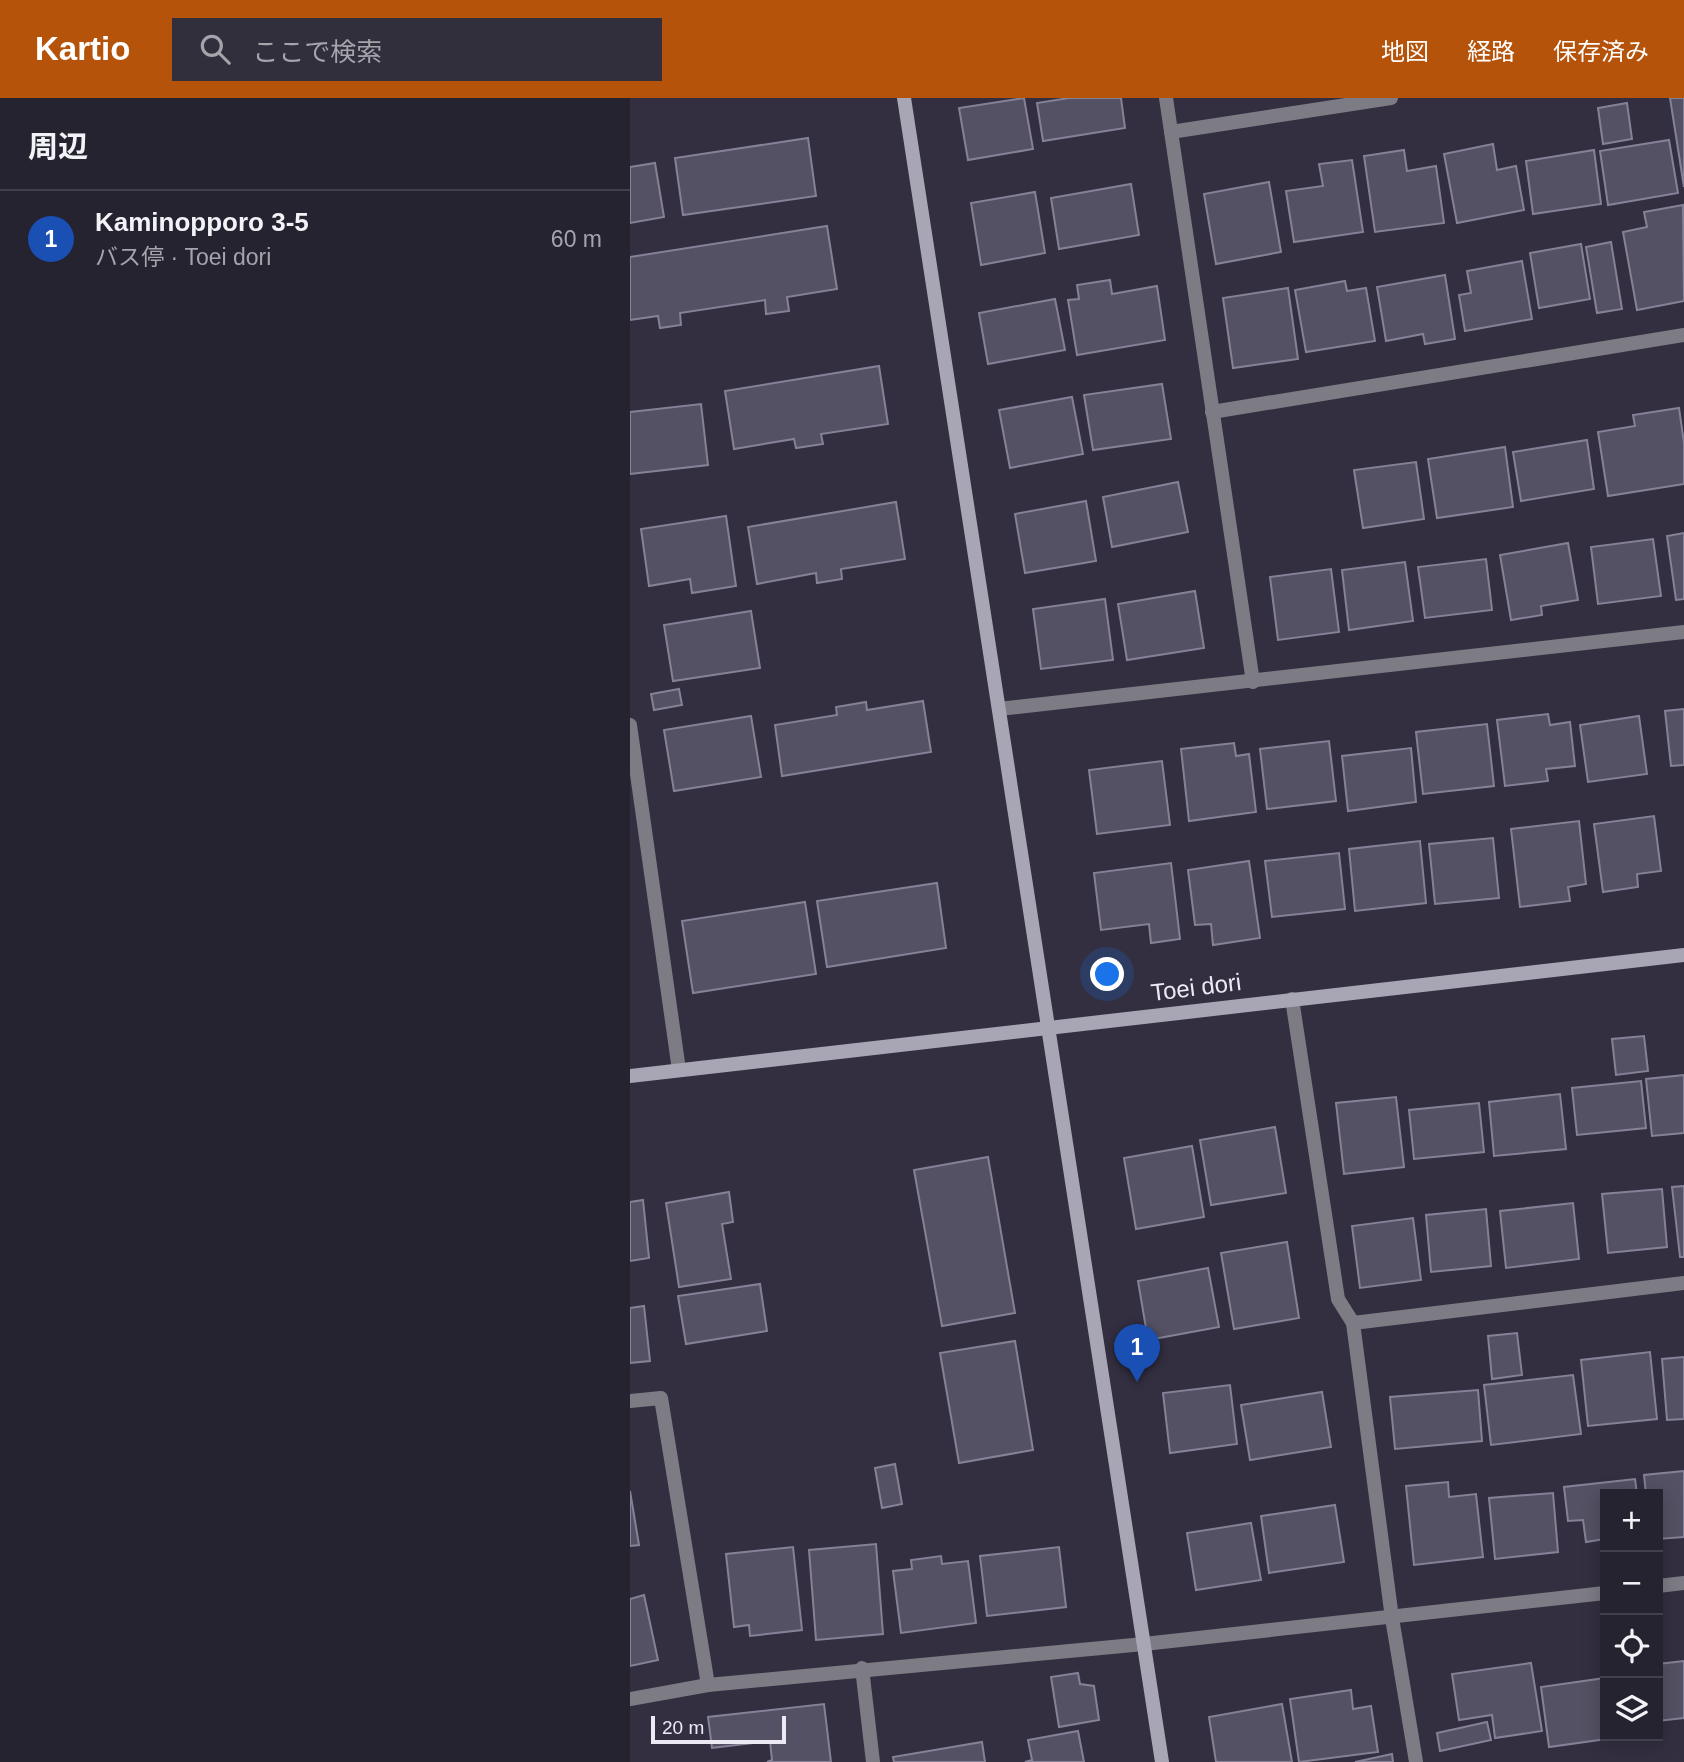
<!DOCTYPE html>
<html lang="ja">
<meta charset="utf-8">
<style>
:root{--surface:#262331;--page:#322f3d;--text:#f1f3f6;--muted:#a4a4ab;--line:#42404d;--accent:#b45309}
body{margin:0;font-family:Helvetica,"Noto Sans JP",sans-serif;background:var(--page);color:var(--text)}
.controls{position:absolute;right:21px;bottom:21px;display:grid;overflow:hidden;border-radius:0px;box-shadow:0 4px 18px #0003}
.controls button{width:63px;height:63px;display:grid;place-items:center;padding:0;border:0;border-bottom:2px solid var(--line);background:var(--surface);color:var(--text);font:35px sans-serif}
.scale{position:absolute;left:21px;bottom:18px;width:135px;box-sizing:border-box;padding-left:7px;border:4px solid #ece9f5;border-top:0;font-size:19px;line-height:24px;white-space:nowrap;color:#ece9f5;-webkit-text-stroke:5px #332f41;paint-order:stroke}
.you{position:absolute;left:478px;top:877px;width:24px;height:24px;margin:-18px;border:5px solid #fff;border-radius:50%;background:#1a73e8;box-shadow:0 0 0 10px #1a73e833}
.badge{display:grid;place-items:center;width:46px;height:46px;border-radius:50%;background:var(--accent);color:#fff;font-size:23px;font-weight:700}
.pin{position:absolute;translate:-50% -58px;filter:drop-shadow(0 2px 4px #0008)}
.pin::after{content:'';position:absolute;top:37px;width:24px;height:21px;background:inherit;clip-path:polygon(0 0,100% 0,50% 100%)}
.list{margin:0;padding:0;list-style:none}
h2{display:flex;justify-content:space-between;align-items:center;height:91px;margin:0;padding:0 28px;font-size:30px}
h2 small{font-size:23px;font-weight:400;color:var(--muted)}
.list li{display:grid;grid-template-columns:46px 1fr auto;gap:21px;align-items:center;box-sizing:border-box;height:98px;padding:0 28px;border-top:2px solid var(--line)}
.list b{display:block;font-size:26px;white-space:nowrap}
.list p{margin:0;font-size:23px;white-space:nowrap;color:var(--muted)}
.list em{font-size:23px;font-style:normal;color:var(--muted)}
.icon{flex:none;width:38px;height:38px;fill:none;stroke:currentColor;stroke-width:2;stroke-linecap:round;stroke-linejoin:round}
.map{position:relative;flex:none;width:1054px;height:1664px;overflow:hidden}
header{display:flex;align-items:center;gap:42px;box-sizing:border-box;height:98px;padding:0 35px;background:var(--accent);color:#fff}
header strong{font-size:33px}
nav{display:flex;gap:38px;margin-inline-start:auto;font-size:24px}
.search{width:490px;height:63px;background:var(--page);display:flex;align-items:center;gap:18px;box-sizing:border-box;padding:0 24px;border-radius:0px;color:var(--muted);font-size:26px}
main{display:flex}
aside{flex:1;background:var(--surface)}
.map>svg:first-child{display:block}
</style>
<header>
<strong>Kartio</strong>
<div class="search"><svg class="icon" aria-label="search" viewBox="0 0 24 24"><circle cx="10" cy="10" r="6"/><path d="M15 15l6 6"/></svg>ここで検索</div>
<nav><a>地図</a><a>経路</a><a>保存済み</a></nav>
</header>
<main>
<aside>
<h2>周辺<small></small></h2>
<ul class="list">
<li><span class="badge" style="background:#1a4fb4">1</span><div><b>Kaminopporo 3-5</b><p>バス停 · Toei dori</p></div><em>60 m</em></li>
</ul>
</aside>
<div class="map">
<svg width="1054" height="1664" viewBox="0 0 1054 1664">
<rect width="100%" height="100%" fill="#332f41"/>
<g fill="#545164" stroke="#858196" stroke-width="2">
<polygon points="394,0 403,51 338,62 329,10"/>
<polygon points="439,0 491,0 495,30 413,43 407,5"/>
<polygon points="1040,0 1054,0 1054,89"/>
<polygon points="997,5 1002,41 973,46 968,10"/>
<polygon points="178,40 186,98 53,117 45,60"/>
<polygon points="1039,42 1048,95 978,107 970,53"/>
<polygon points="863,46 867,72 886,68 894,112 827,125 814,56"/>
<polygon points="774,52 777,73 806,68 814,125 745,134 734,58"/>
<polygon points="964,52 971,106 903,116 896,63"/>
<polygon points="722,62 733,134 664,144 656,93 693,88 689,66"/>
<polygon points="25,65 34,119 0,125 0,69"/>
<polygon points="639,84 651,154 586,166 574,96"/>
<polygon points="501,86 509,137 429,151 421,100"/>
<polygon points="405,94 415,155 351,167 341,105"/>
<polygon points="1053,107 1054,203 1007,212 993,134 1017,129 1014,114"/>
<polygon points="197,128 207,191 157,199 159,213 136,216 135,202 50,215 51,227 30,230 28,218 0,222 0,159"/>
<polygon points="981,144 992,211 967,215 956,149"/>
<polygon points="951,146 960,201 909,210 900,155"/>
<polygon points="892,163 902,221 835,233 829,197 841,195 837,173"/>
<polygon points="815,177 825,241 795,246 793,236 756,243 747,189"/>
<polygon points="480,182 482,196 527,188 535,242 447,257 438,202 449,201 447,187"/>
<polygon points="715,183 717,193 736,190 745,243 676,254 665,192"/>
<polygon points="658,190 668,261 603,270 593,200"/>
<polygon points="425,201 435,252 358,266 349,215"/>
<polygon points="249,268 258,326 191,336 193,346 166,350 164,341 104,351 95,293"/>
<polygon points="532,286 541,341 463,352 454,297"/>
<polygon points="442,299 453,356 380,370 369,312"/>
<polygon points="71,306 78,367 0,376 0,314"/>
<polygon points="1049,310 1054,345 1054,386 978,398 968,334 1005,328 1003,317"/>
<polygon points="957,342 964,391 891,403 883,354"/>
<polygon points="875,349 883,409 807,420 798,361"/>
<polygon points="786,364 794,421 733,430 724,372"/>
<polygon points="548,384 558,434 482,449 473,399"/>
<polygon points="456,403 466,463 395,475 385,416"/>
<polygon points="266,404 275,461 211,471 212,481 187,485 186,475 127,486 118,429"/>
<polygon points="96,418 106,488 62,495 60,481 19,488 11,431"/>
<polygon points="1054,435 1054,501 1046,502 1037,438"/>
<polygon points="1023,441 1031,498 968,506 961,449"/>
<polygon points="938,445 948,502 911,508 912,517 881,522 870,457"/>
<polygon points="856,461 862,512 795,520 788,469"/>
<polygon points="775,464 783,523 719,532 712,472"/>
<polygon points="701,471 709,534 648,542 640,479"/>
<polygon points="565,493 574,550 497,562 488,506"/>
<polygon points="475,501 483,562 411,571 403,511"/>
<polygon points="121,513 130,570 43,583 34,527"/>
<polygon points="49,591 52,607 24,612 21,596"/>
<polygon points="293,603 301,654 152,678 145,627 207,617 206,609 236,604 237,612"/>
<polygon points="1054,611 1054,667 1041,668 1035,613"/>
<polygon points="918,616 920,627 940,624 945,668 916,671 918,683 875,688 867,622"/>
<polygon points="121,618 131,679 44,693 34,632"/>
<polygon points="1009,618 1017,676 958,684 950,627"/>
<polygon points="857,626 864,688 793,696 786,634"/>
<polygon points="699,643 706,703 637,711 630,651"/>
<polygon points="604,645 606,658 619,656 626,714 559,723 551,651"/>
<polygon points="781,650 786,704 718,713 712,658"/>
<polygon points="532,663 540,727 467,736 459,672"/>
<polygon points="1024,718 1031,773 1007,776 1008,789 973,794 964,726"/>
<polygon points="949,723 956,786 938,789 940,803 890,809 881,731"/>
<polygon points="863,740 869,800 805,806 799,746"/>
<polygon points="790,743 796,805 725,813 719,751"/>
<polygon points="709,755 715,811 642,819 635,763"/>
<polygon points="619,763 630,840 583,847 581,826 565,827 558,772"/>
<polygon points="541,765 550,841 521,845 519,826 471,832 464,775"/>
<polygon points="307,785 316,850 197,869 187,803"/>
<polygon points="175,804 186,876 63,895 52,823"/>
<polygon points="1014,938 1018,973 986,977 982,941"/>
<polygon points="1054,977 1054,1035 1022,1038 1016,981"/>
<polygon points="1011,983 1016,1030 947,1037 942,990"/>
<polygon points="930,996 936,1051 864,1058 859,1004"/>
<polygon points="766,999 774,1069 714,1076 706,1005"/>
<polygon points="849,1005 854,1054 784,1061 779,1012"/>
<polygon points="645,1029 656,1095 581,1107 570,1042"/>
<polygon points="562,1048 574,1119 506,1131 494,1060"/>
<polygon points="358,1059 385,1215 312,1228 284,1072"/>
<polygon points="1054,1088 1054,1159 1050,1159 1042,1089"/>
<polygon points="1032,1091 1037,1149 978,1155 972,1096"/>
<polygon points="99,1094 103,1124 92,1126 101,1181 49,1189 36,1105"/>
<polygon points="13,1102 19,1160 0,1163 0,1104"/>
<polygon points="943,1105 949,1161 876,1170 870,1113"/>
<polygon points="856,1111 861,1168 801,1174 796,1117"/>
<polygon points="783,1120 791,1182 730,1190 722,1128"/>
<polygon points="657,1144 669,1220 604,1231 591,1155"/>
<polygon points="578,1170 589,1229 518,1242 508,1183"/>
<polygon points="130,1186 137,1233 56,1246 48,1198"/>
<polygon points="14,1208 20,1263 0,1265 0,1210"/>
<polygon points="887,1235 892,1277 862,1281 858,1238"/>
<polygon points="385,1243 403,1352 329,1365 310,1255"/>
<polygon points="1020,1254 1027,1321 958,1328 951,1262"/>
<polygon points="1054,1259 1054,1321 1037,1322 1032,1261"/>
<polygon points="943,1277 951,1336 861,1347 854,1287"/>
<polygon points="600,1287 607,1346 540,1355 533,1295"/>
<polygon points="848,1292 852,1343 765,1351 760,1299"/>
<polygon points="692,1294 701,1349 620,1362 611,1307"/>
<polygon points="265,1366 272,1406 252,1410 245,1370"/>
<polygon points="1054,1373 1054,1439 1028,1441 1028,1396 1016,1396 1014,1377"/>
<polygon points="1005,1381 1007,1396 975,1396 975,1441 956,1444 953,1422 938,1423 934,1389"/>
<polygon points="818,1384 819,1399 846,1396 853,1459 784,1467 776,1388"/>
<polygon points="0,1393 9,1447 0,1448"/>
<polygon points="923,1395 928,1454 865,1461 859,1400"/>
<polygon points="705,1407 714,1464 639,1475 631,1418"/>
<polygon points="621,1425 631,1482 566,1492 557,1435"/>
<polygon points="246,1446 253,1536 186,1542 179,1452"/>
<polygon points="163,1449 172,1532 120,1538 119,1527 104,1529 96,1456"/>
<polygon points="429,1449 436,1509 357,1518 350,1458"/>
<polygon points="311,1458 312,1466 338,1463 346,1525 271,1535 263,1473 282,1471 281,1462"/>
<polygon points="14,1497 28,1562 0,1568 0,1501"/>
<polygon points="1054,1563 1054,1620 1028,1623 1028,1566"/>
<polygon points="901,1565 912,1633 865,1640 862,1617 829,1622 822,1576"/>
<polygon points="448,1575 450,1586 464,1588 469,1622 429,1629 421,1579"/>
<polygon points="975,1580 975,1638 998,1638 919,1649 911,1589"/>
<polygon points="721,1592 723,1611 741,1608 748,1654 669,1664 660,1601"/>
<polygon points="194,1606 201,1664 137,1664 142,1662 140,1643 82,1650 78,1619"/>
<polygon points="652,1606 662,1664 586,1664 579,1619"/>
<polygon points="857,1624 861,1642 810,1653 807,1635"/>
<polygon points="448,1633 454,1664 395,1664 402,1662 398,1642"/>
<polygon points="352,1644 355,1664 264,1664 263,1659"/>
<polygon points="762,1656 763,1664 725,1664"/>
</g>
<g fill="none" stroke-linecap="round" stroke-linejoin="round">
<polyline stroke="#7d7c85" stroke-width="14" points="662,901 708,1201 723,1225"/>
<g stroke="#7d7c85" stroke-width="14">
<polyline points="536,0 623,584"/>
<polyline points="541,34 761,0"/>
<polyline points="582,314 1054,237"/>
<polyline points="369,611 1054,534"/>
<polyline points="0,627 49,972"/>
<polyline points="0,1303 31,1300 78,1587"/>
<polyline points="1028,1488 1054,1485"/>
<polyline points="232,1570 243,1664"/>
<polyline points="0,1601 78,1587 514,1546 975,1495"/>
<polyline points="786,1664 762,1520 723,1225 1054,1185"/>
</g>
<g stroke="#a8a5b4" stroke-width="14">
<polyline points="274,0 532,1664"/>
<polyline points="0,978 1054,857"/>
</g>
</g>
<g text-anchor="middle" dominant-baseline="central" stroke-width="6" stroke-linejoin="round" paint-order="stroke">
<g font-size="24" fill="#ece9f5" stroke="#332f41">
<text transform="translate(566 889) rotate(-7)">Toei dori</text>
</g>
</g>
</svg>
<div class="controls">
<button>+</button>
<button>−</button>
<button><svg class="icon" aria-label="locate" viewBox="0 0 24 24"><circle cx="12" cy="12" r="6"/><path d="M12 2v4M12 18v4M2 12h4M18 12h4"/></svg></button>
<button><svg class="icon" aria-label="layers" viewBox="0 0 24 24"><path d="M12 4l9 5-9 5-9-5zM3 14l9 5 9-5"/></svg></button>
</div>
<div class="scale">20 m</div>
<div class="you"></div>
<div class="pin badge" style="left:507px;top:1284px;background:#1a4fb4">1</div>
</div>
</main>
